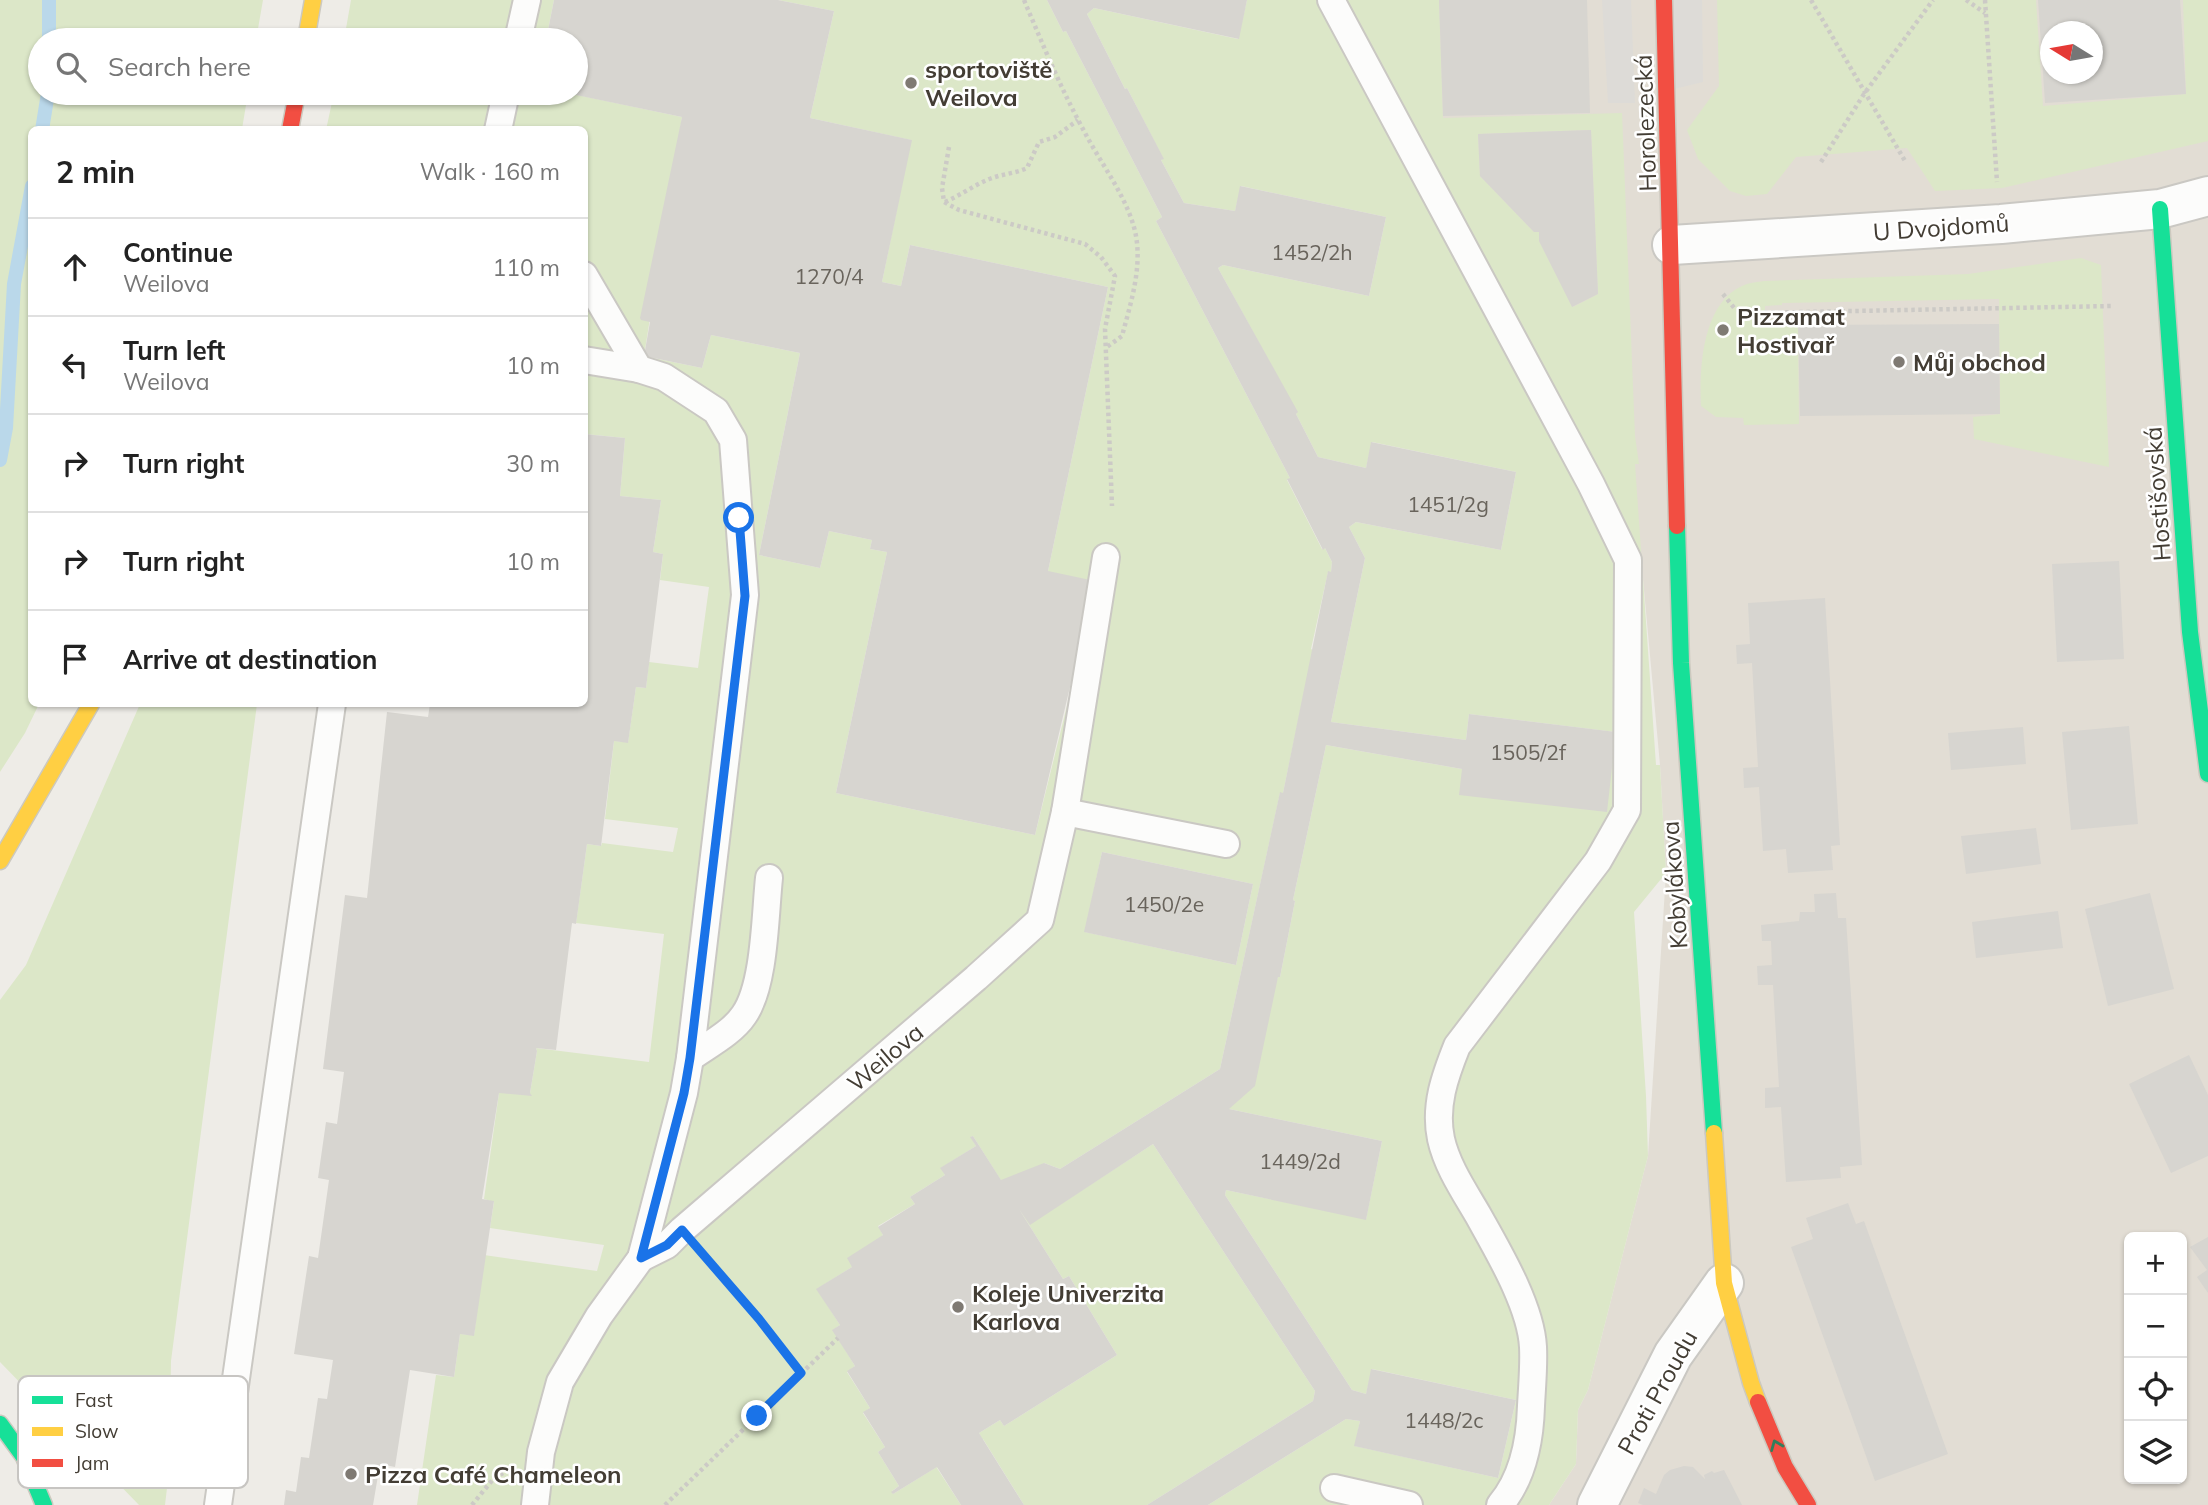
<!DOCTYPE html>
<meta charset="utf-8">
<style>
:root{--surface:#fff;--page:#f6f6f6;--text:#222;--muted:#767676;--line:#e0e0e0}
body{margin:0;font-family:Mulish,sans-serif;background:var(--page);color:var(--text)}
.controls{position:absolute;right:21px;bottom:21px;display:grid;overflow:hidden;border-radius:10px;box-shadow:0 2px 5px #0004}
.controls button{width:63px;height:63px;display:grid;place-items:center;padding:0;border:0;border-bottom:2px solid var(--line);background:var(--surface);color:var(--text);font:35px sans-serif}
.compass{position:absolute;left:2040px;top:21px;width:63px;height:63px;border-radius:50%;background:var(--surface);box-shadow:0 2px 5px #0004;rotate:281deg}
.stop{position:absolute;width:21px;height:21px;margin:-16px;border:5px solid #1a73e8;border-radius:50%;background:#fff}
.stop.end{background:#1a73e8;border-color:#fff;box-shadow:0 2px 7px #0008}
.list{margin:0;padding:0;list-style:none}
h2{display:flex;justify-content:space-between;align-items:center;height:91px;margin:0;padding:0 28px;font-size:30px}
h2 small{font-size:23px;font-weight:400;color:var(--muted)}
.list li{display:grid;grid-template-columns:46px 1fr auto;gap:21px;align-items:center;box-sizing:border-box;height:98px;padding:0 28px;border-top:2px solid var(--line)}
.list b{display:block;font-size:26px;white-space:nowrap}
.list p{margin:0;font-size:23px;white-space:nowrap;color:var(--muted)}
.list em{font-size:23px;font-style:normal;color:var(--muted)}
.icon{flex:none;width:38px;height:38px;fill:none;stroke:currentColor;stroke-width:2;stroke-linecap:round;stroke-linejoin:round}
.map{position:relative;flex:none;width:2208px;height:1505px;overflow:hidden}
.search{position:absolute;background:var(--surface);box-shadow:0 2px 5px #0004;left:28px;top:28px;width:560px;height:77px;display:flex;align-items:center;gap:18px;box-sizing:border-box;padding:0 24px;border-radius:38px;color:var(--muted);font-size:26px}
.panel{position:absolute;background:var(--surface);box-shadow:0 2px 5px #0004;left:28px;top:126px;width:560px;height:581px;border-radius:10px}
.map>svg:first-child{display:block}
</style>
<div class="map">
<svg width="2208" height="1505" viewBox="0 0 2208 1505">
<rect width="100%" height="100%" fill="#eeece7"/>
<path fill="#e2ddd4" fill-rule="evenodd" d="M1354 0H2208V1505H1549L1576 1464 1578 1410 1588 1390 1648 1156 1666 873 1660 765 1639 535ZM2050 32H2092V74H2050ZM2129 1237H2182V1479H2129Z"/>
<g fill="#dce7c8" fill-rule="evenodd">
<polygon points="0,0 263,0 256,40 40,40 40,93 248,93 242,129 32,130 32,704 39,704 25,733 0,772"/>
<polygon points="351,0 554,0 546,40 344,40"/>
<path d="M778 0H1047L1063 32 1066 31 1162 217 1156 221 1290 478 1287 480 1322 549 1325 548 1332 562 1331 572H1328L1311 649 1313 650 1283 793H1280L1220 1069 1060 1169 1044 1163 1030 1224 1153 1144 1315 1391 1313 1401 1147 1505H1024L983 1439 937 1468 961 1505H417L436 1375 454 1377 460 1334 474 1335 484 1255 597 1271 604 1245 490 1228 494 1202 484 1199 499 1093H530L537 1051 536 1048 649 1062 664 934 576 923 587 844 601 846 602 843 673 852 678 828 605 819 614 741 628 742 636 687 646 688 649 662 698 668 709 587 660 580 663 554 653 552 661 500 620 496 625 438 585 434 584 130H326L334 93H568L682 117 644 356 702 368 711 335 800 353 759 555 820 568 829 531 872 540 870 549 887 552 836 793 1035 835 1085 633 1048 571 1108 287 910 245 901 286 882 282 911 140 810 118 834 11ZM1102 852 1253 884 1236 965 1085 932ZM973 1136 1063 1279 1069 1276 1117 1355 1004 1426 1000 1420 979 1433 982 1439 893 1494 892 1491 899 1486 878 1452 885 1447 863 1413 870 1408 847 1372 855 1366 833 1330 840 1325 817 1289 852 1267 883 1235 878 1226 915 1204 910 1197 945 1175 941 1168 976 1146 971 1137Z"/>
<path d="M1247 0H1439L1443 118 1622 113 1635 436 1639 464H1635L1656 765H1660L1666 873 1634 912 1646 1096 1648 1156 1588 1390 1578 1410 1576 1464 1549 1505H1208L1346 1419 1360 1421 1355 1446 1498 1478 1516 1400 1372 1369 1366 1394 1352 1390 1225 1195 1226 1190 1366 1219 1382 1141 1229 1109 1278 977H1280L1295 901 1293 900 1326 745 1462 769 1615 732 1469 714 1466 740 1331 722 1365 558 1349 527 1356 522 1501 550 1516 472 1372 442 1366 468 1318 457 1296 414 1297 412 1218 268 1223 265 1369 296 1386 217 1241 186 1235 211 1184 203 1161 160 1163 158 1127 88 1125 89 1087 14 1094 8 1238 39ZM1591 130 1598 294 1573 307 1539 241V232H1534L1480 176 1478 134Z"/>
<polygon points="1717,0 2036,0 2043,106 2186,94 2183,0 2208,0 2208,141 2002,188 1935,191 1907,148 1796,157 1767,194 1746,196 1730,191 1698,159 1687,130 1719,86"/>
<path d="M2081 258 2101 265 2109 467 1974 439 1973 417 2000 414 1999 299 1782 303V305L1765 306V320L1783 319V326L1798 325 1799 424 1744 425 1743 418 1716 417 1701 406C1699 369 1702 304 1742 286 1748 283 1757 282 1764 281L1968 274Z"/>
<polygon points="140,704 257,704 171,1361 169,1471 165,1505 139,1505 0,1362 0,1000 26,965"/>
</g>
<g fill="#dddbd7">
<polygon points="1602,0 1631,0 1635,103 1608,103"/>
<polygon points="1672,0 1702,0 1703,82 1674,89"/>
</g>
<g fill="none" stroke-linecap="round" stroke-linejoin="round">
<g stroke="#bad8ea" stroke-width="14">
<polyline points="49,40 49,0"/>
<polyline points="42,130 48,93"/>
<polyline points="0,460 6,428 14,284 32,186"/>
</g>
</g>
<g fill="#d7d5d0" fill-rule="evenodd">
<polygon points="554,0 778,0 834,11 810,118 912,140 882,282 901,286 910,245 1108,287 1048,571 1095,581 1035,835 836,793 887,552 870,549 872,540 829,531 820,568 759,555 800,353 711,335 702,368 644,356 650,322 641,320 640,318 682,117 576,95 576,40 546,40"/>
<polygon points="1047,0 1247,0 1239,39 1094,8 1087,14 1125,89 1127,88 1164,159 1161,160 1184,203 1235,211 1240,186 1386,217 1369,296 1223,265 1218,268 1298,412 1296,414 1318,457 1366,468 1371,442 1516,472 1501,550 1356,522 1349,527 1365,558 1331,722 1466,740 1469,714 1616,732 1607,812 1459,795 1462,769 1326,745 1293,900 1295,901 1280,977 1278,977 1255,1086 1229,1109 1382,1141 1366,1220 1226,1190 1225,1195 1352,1390 1366,1394 1371,1369 1516,1400 1498,1478 1354,1446 1360,1421 1346,1419 1208,1505 1147,1505 1313,1401 1315,1391 1153,1144 1030,1225 1019,1209 1063,1279 1069,1276 1117,1355 1004,1426 1000,1420 979,1433 1024,1505 961,1505 937,1467 893,1494 891,1492 899,1486 878,1452 885,1447 863,1412 870,1408 847,1371 855,1366 832,1330 840,1325 816,1289 852,1267 847,1258 883,1235 878,1227 915,1204 910,1197 945,1175 940,1168 976,1146 970,1137 973,1136 1001,1180 1044,1163 1060,1169 1220,1069 1280,792 1283,793 1328,571 1331,572 1332,562 1325,548 1323,550 1287,479 1290,478 1156,221 1162,217 1066,31 1063,32"/>
<polygon points="1439,0 1587,0 1590,113 1443,116"/>
<path d="M2038 0H2180L2186 94 2045 103ZM2050 32H2092V74H2050Z"/>
<polygon points="1591,130 1598,294 1572,307 1539,241 1539,232 1534,232 1480,176 1478,134"/>
<polygon points="1999,324 2000,414 1800,416 1798,325"/>
<polygon points="584,434 625,438 620,496 661,500 653,552 663,554 646,688 636,687 628,743 614,741 601,846 587,844 576,924 572,923 556,1050 536,1048 537,1051 530,1093 532,1096 499,1093 482,1199 494,1201 474,1336 460,1334 454,1377 410,1370 395,1467 380,1464 373,1505 284,1505 286,1490 296,1492 301,1457 309,1458 318,1398 327,1399 333,1360 294,1354 309,1256 318,1258 329,1180 318,1178 326,1122 337,1124 344,1072 323,1069 345,895 367,898 387,712 428,717 430,704 584,704"/>
<polygon points="2119,561 2124,659 2057,662 2052,564"/>
<polygon points="1825,598 1840,845 1831,846 1833,870 1788,873 1786,849 1763,851 1759,787 1744,788 1743,768 1758,767 1752,663 1737,664 1736,645 1750,644 1748,603"/>
<polygon points="2129,726 2138,824 2071,830 2062,732"/>
<polygon points="2023,727 2026,764 1951,770 1948,733"/>
<polygon points="2036,828 2041,864 1966,874 1961,836"/>
<polygon points="1102,852 1253,884 1236,965 1084,932"/>
<polygon points="1836,893 1838,918 1846,918 1862,1165 1840,1167 1841,1178 1786,1182 1781,1107 1765,1108 1765,1088 1779,1087 1773,985 1758,985 1757,966 1772,965 1771,941 1762,941 1761,925 1799,921 1800,912 1815,912 1814,894"/>
<polygon points="2150,893 2174,989 2108,1006 2085,909"/>
<polygon points="2058,911 2063,948 1976,958 1972,922"/>
<polygon points="2189,1055 2208,1095 2208,1156 2171,1173 2129,1084"/>
<polygon points="1848,1203 1856,1224 1864,1221 1948,1454 1875,1481 1791,1247 1813,1239 1806,1218"/>
<polygon points="2208,1237 2208,1293 2197,1277 2207,1270 2190,1247"/>
<polygon points="1684,1466 1693,1467 1705,1479 1704,1475 1712,1471 1714,1473 1724,1470 1742,1505 1643,1505 1638,1503 1644,1488 1656,1494 1664,1475 1670,1470"/>
</g>
<g fill="none" stroke-linecap="round" stroke-linejoin="round">
<g stroke="#cac8c3" stroke-width="30">
<g id="lane">
<path d="M1331 0 1591 484 1628 560 1627 810 1598 861 1457 1046C1445 1076 1434 1106 1441 1139 1447 1166 1464 1191 1478 1215 1498 1251 1531 1306 1533 1347 1534 1366 1532 1386 1531 1406 1530 1440 1523 1478 1500 1505"/>
<polyline points="518,40 527,0"/>
<polyline points="498,130 506,93"/>
<polyline points="584,360 639,369"/>
<polyline points="1065,812 1226,844"/>
<path d="M690 1058C708 1045 732 1033 744 1015 765 985 765 915 769 878"/>
<polyline points="641,1258 667,1245 682,1230 976,978 1040,920 1065,812 1106,557"/>
<polyline points="1334,1488 1409,1505"/>
<polyline points="218,1505 332,704"/>
<polyline points="535,1505 541,1452 560,1382 599,1316 641,1258 684,1093 690,1058 745,595 739,518 733,440 716,411 664,377 639,369 584,275"/>
</g>
</g>
<g stroke="#cac8c3" stroke-width="42">
<g id="street">
<polyline points="1672,245 2001,224 2160,209 2208,196"/>
<polyline points="1597,1505 1673,1355 1724,1283"/>
</g>
</g>
<g stroke="#ccc9bf" stroke-width="19">
<g id="fast">
<polyline points="2160,209 2190,632 2208,774"/>
<polyline points="1677,526 1681,663 1714,1133"/>
<polyline points="0,1424 24,1457 44,1505"/>
</g>
</g>
<g stroke="#ccc9bf" stroke-width="19">
<g id="slow">
<polyline points="306,40 313,0"/>
<polyline points="0,861 91,704"/>
<polyline points="1714,1133 1724,1283 1751,1383 1758,1402"/>
</g>
</g>
<g stroke="#ccc9bf" stroke-width="19">
<g id="jam">
<polyline points="1664,0 1677,526"/>
<polyline points="290,130 297,93"/>
<polyline points="1758,1402 1785,1467 1808,1505"/>
</g>
</g>
<g stroke="#cccac6" stroke-width="4.5" stroke-dasharray="3.5 3.5" stroke-linecap="butt">
<path d="M1024 0C1043 45 1061 89 1084 131 1101 164 1126 195 1135 231 1143 266 1131 302 1122 336L1107 347"/>
<polyline points="1811,0 1905,161"/>
<polyline points="1966,0 1985,13"/>
<polyline points="1985,0 1997,182"/>
<polyline points="949,147 942,188 944,202 959,210 1085,244 1101,257 1115,276 1105,329 1112,506"/>
<polyline points="1821,162 1864,94 1933,0"/>
<path d="M945 202C959 196 973 186 987 180 1000 174 1014 174 1027 168L1039 142 1055 137 1078 120"/>
<polyline points="1723,294 1735,309 1751,313 2112,306"/>
<polyline points="706,1258 759,1319 801,1373"/>
<polyline points="472,1505 494,1478 503,1473"/>
<polyline points="665,1505 838,1338"/>
</g>
<use href="#lane" stroke="#fcfcfb" stroke-width="26"/>
<use href="#street" stroke="#fcfcfb" stroke-width="38"/>
<use href="#fast" stroke="#16e098" stroke-width="16"/>
<use href="#slow" stroke="#ffcf43" stroke-width="16"/>
<use href="#jam" stroke="#f24e42" stroke-width="16"/>
</g>
<defs><path id="oneway-chevron" d="M-2-3.5L2.5 0L-2 3.5" fill="none" stroke-width="1.6" stroke-linecap="round" stroke-linejoin="round" transform="scale(1.75)"/></defs>
<use stroke="#317e5c" href="#oneway-chevron" transform="translate(1776 1445) rotate(-112)"/>
<g fill="none" stroke-linecap="round" stroke-linejoin="round">
<polyline stroke="#1a73e8" stroke-width="9" points="739,518 745,596 690,1058 684,1093 641,1258 667,1245 682,1230 759,1319 801,1373 757,1416"/>
</g>
<g fill="#7f7a73" stroke="#fff" stroke-width="2.5">
<circle cx="911" cy="83" r="7"/>
<circle cx="1723" cy="330" r="7"/>
<circle cx="1899" cy="362" r="7"/>
<circle cx="958" cy="1307" r="7"/>
<circle cx="351" cy="1474" r="7"/>
</g>
<g text-anchor="middle" dominant-baseline="central" stroke-width="5" stroke-linejoin="round" paint-order="stroke">
<g font-size="21" fill="#69645c">
<text x="1312" y="252">1452/2h</text>
<text x="829" y="276">1270/4</text>
<text x="1448" y="504">1451/2g</text>
<text x="1528" y="752">1505/2f</text>
<text x="1164" y="904">1450/2e</text>
<text x="1300" y="1161">1449/2d</text>
<text x="1444" y="1420">1448/2c</text>
</g>
<g font-size="24" font-weight="bold" fill="#433d34" stroke="#fff" text-anchor="start">
<text x="925" y="69">sportoviště<tspan x="925" dy="28">Weilova</tspan></text>
<text x="1737" y="316">Pizzamat<tspan x="1737" dy="28">Hostivař</tspan></text>
<text x="1913" y="362">Můj obchod</text>
<text x="972" y="1293">Koleje Univerzita<tspan x="972" dy="28">Karlova</tspan></text>
<text x="365" y="1474">Pizza Café Chameleon</text>
</g>
<g font-size="24" fill="#433d34" stroke="#fff">
<text transform="translate(1645 123) rotate(-92)">Horolezecká</text>
<text transform="translate(1941 227) rotate(-4)">U Dvojdomů</text>
<text transform="translate(2157 494) rotate(-94)">Hostišovská</text>
<text transform="translate(1674 885) rotate(-94)">Kobylákova</text>
<text transform="translate(885 1057) rotate(-40)">Weilova</text>
<text transform="translate(1657 1392) rotate(-61)">Proti Proudu</text>
</g>
</g>
<rect x="18" y="1376" width="230" height="112" rx="10" fill="#fff" stroke="#c7c5c2" stroke-width="2"/>
<rect x="32" y="1396" width="31" height="8" fill="#16e098"/>
<rect x="32" y="1427" width="31" height="9" fill="#ffcf43"/>
<rect x="32" y="1459" width="31" height="8" fill="#f24e42"/>
<g font-size="19" fill="#433d34">
<text x="75" y="1407">Fast</text>
<text x="75" y="1438">Slow</text>
<text x="75" y="1470">Jam</text>
</g>
</svg>
<div class="controls">
<button>+</button>
<button>−</button>
<button><svg class="icon" aria-label="locate" viewBox="0 0 24 24"><circle cx="12" cy="12" r="6"/><path d="M12 2v4M12 18v4M2 12h4M18 12h4"/></svg></button>
<button><svg class="icon" aria-label="layers" viewBox="0 0 24 24"><path d="M12 4l9 5-9 5-9-5zM3 14l9 5 9-5"/></svg></button>
</div>
<svg class="compass" viewBox="-18 -18 36 36"><path d="M0-13l5 13h-10z" fill="#e53935"/><path d="M0 13l5-13h-10z" fill="#767676"/></svg>
<div class="stop" style="left:739px;top:518px"></div>
<div class="stop end" style="left:757px;top:1416px"></div>
<div class="search"><svg class="icon" aria-label="search" viewBox="0 0 24 24"><circle cx="10" cy="10" r="6"/><path d="M15 15l6 6"/></svg>Search here</div>
<section class="panel">
<h2>2 min<small>Walk · 160 m</small></h2>
<ul class="list">
<li><svg class="icon" aria-label="ahead" viewBox="0 0 24 24"><path d="M12 20V5M6 11l6-6 6 6"/></svg><div><b>Continue</b><p>Weilova</p></div><em>110 m</em></li>
<li><svg class="icon" aria-label="left" viewBox="0 0 24 24"><path d="M17 20v-9H6M10 6l-5 5 5 5"/></svg><div><b>Turn left</b><p>Weilova</p></div><em>10 m</em></li>
<li><svg class="icon" aria-label="right" viewBox="0 0 24 24"><path d="M7 20v-9h11M14 6l5 5-5 5"/></svg><div><b>Turn right</b></div><em>30 m</em></li>
<li><svg class="icon" aria-label="right" viewBox="0 0 24 24"><path d="M7 20v-9h11M14 6l5 5-5 5"/></svg><div><b>Turn right</b></div><em>10 m</em></li>
<li><svg class="icon" aria-label="arrive" viewBox="0 0 24 24"><path d="M6 21V4h12l-3 4 3 4H6"/></svg><div><b>Arrive at destination</b></div></li>
</ul>
</section>
</div>
